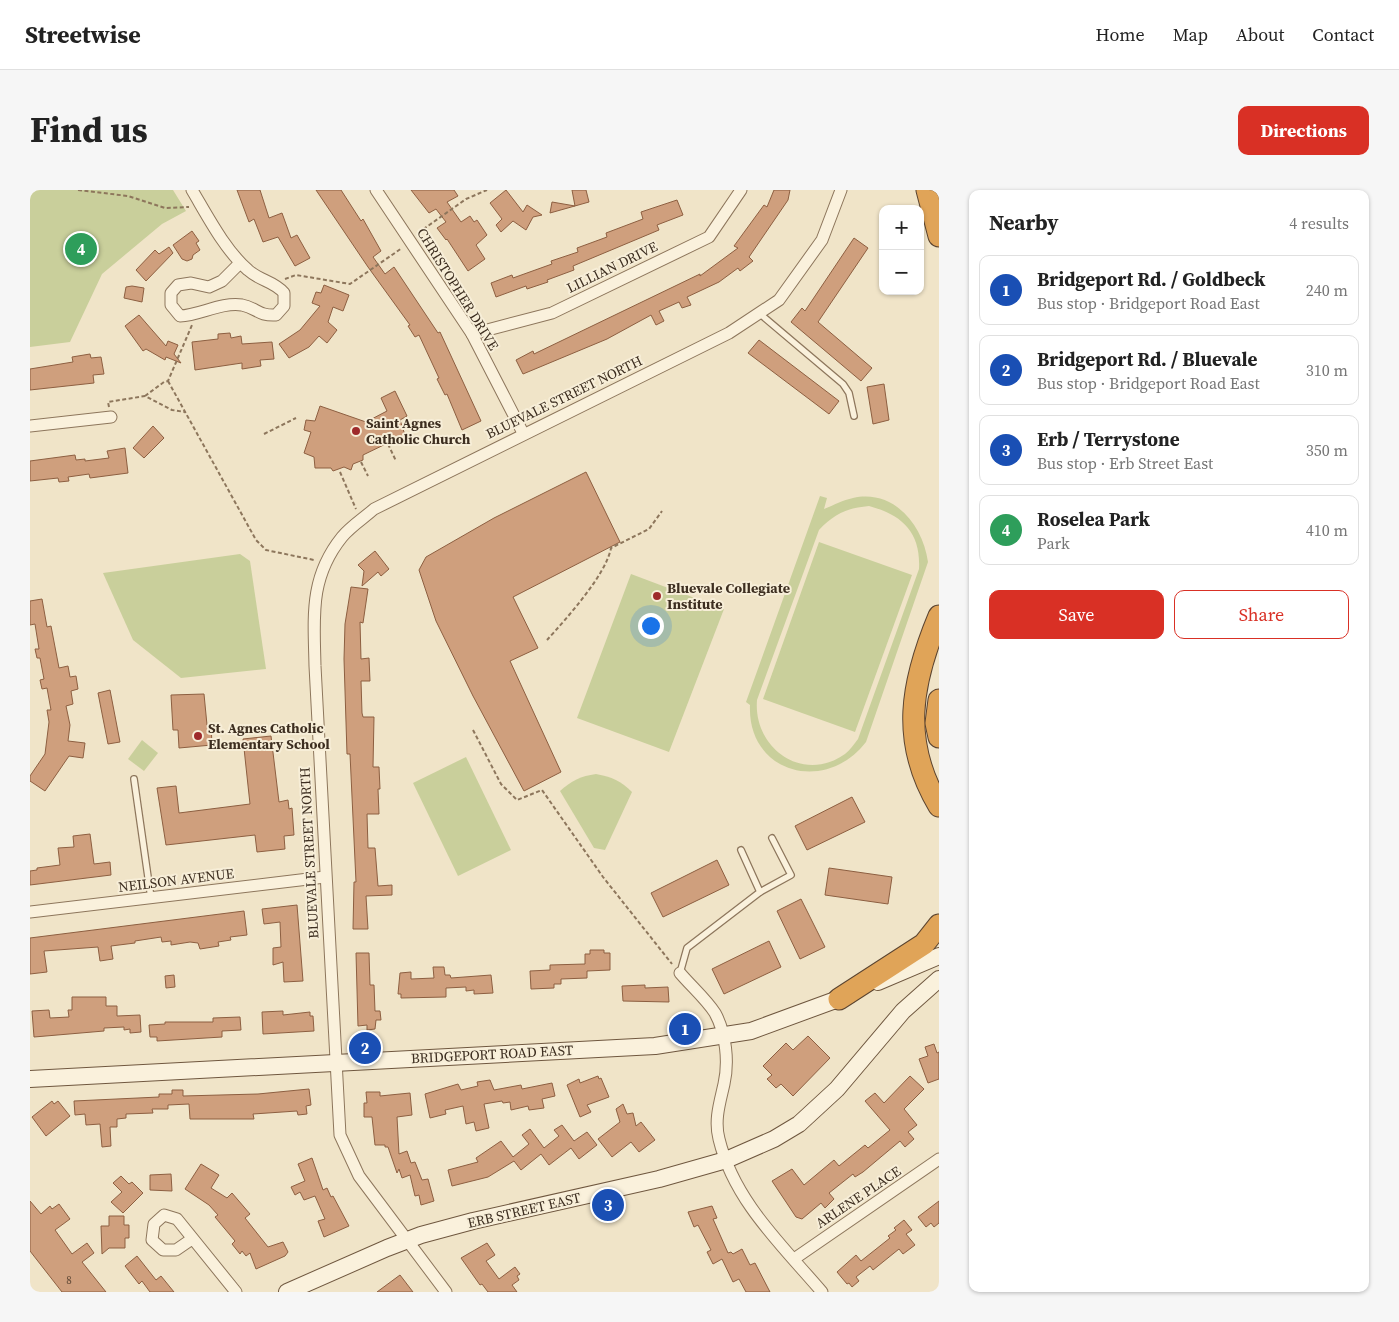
<!DOCTYPE html>
<meta charset="utf-8">
<style>
:root{--surface:#fff;--page:#f6f6f6;--text:#222;--muted:#767676;--line:#e0e0e0;--accent:#d93025}
body{margin:0;font-family:"Source Serif 4",serif;background:var(--page);color:var(--text)}
.controls{position:absolute;right:15px;top:15px;display:grid;overflow:hidden;border-radius:10px;box-shadow:0 1px 4px #0004}
.controls button{width:45px;height:45px;display:grid;place-items:center;padding:0;border:0;border-bottom:1px solid var(--line);background:var(--surface);color:var(--text);font:25px sans-serif}
.you{position:absolute;left:620px;top:435px;width:18px;height:18px;margin:-12px;border:4px solid #fff;border-radius:50%;background:#1a73e8;box-shadow:0 0 0 8px #1a73e833}
.badge{display:grid;place-items:center;width:32px;height:32px;border-radius:50%;background:var(--accent);color:#fff;font-size:16px;font-weight:700}
.pin{position:absolute;translate:-50% -50%;border:2px solid #fff;box-shadow:0 1px 5px #0006}
.list{margin:0;padding:0;list-style:none}
h2{display:flex;justify-content:space-between;align-items:center;height:65px;margin:0;padding:0 20px;font-size:21px}
h2 small{font-size:16px;font-weight:400;color:var(--muted)}
.list li{display:grid;grid-template-columns:32px 1fr auto;gap:15px;align-items:center;box-sizing:border-box;height:70px;margin:0 10px 10px;padding:0 10px;border:1px solid var(--line);border-radius:10px}
.list b{display:block;font-size:19px;white-space:nowrap}
.list p{margin:0;font-size:16px;white-space:nowrap;color:var(--muted)}
.list em{font-size:16px;font-style:normal;color:var(--muted)}
.actions{display:flex;gap:10px;padding:15px 20px}
.actions a{flex:1;padding:11px 0;border:1px solid var(--accent);border-radius:10px;text-align:center;font-size:18px;color:var(--accent)}
.actions .main{background:var(--accent);color:#fff}
.map{position:relative;flex:none;width:909px;height:1102px;overflow:hidden;border-radius:10px}
header{display:flex;align-items:center;gap:30px;box-sizing:border-box;height:70px;padding:0 25px;background:var(--surface);border-bottom:1px solid var(--line)}
header strong{font-size:24px}
nav{display:flex;gap:28px;margin-inline-start:auto;font-size:18px}
.intro{display:flex;align-items:center;justify-content:space-between;box-sizing:border-box;height:120px;padding:0 30px}
h1{margin:0;font-size:35px}
.button{padding:12px 22px;border-radius:10px;background:var(--accent);color:#fff;font-size:18px;font-weight:700}
main{display:flex;gap:30px;padding:0 30px}
aside{flex:1;background:var(--surface);border-radius:10px;box-shadow:0 1px 4px #0004}
.map>svg:first-child{display:block}
</style>
<header>
<strong>Streetwise</strong>
<nav><a>Home</a><a>Map</a><a>About</a><a>Contact</a></nav>
</header>
<div class="intro"><h1>Find us</h1><a class="button">Directions</a></div>
<main>
<div class="map">
<svg width="909" height="1102" viewBox="0 0 909 1102">
<rect width="100%" height="100%" fill="#f0e4c8"/>
<g fill="#c9cf9b" fill-rule="evenodd">
<polygon points="0,0 143,0 156,21 132,34 72,84 40,152 0,157"/>
<path d="M790 306 797 308 794 319C804 315 813 310 823 308 864 299 893 335 898 372L836 552C795 605 717 583 720 515L716 512ZM839 316C873 325 891 343 889 379L828 549C824 554 820 560 815 564 773 594 723 558 727 510L789 340C804 324 817 318 839 316Z"/>
<polygon points="789,352 882,385 825,542 733,509"/>
<polygon points="210,364 220,371 236,479 151,488 103,450 73,383"/>
<polygon points="601,384 694,419 639,562 547,528"/>
<polygon points="112,550 128,563 114,581 98,569"/>
<polygon points="436,567 481,660 428,686 383,593"/>
<path d="M566 584C582 587 591 591 602 602L575 660 564 658 530 601C541 591 551 586 566 584Z"/>
</g>
<g fill="#cf9f7d" stroke="#8d5f41">
<polygon points="207,0 230,0 239,28 252,23 261,48 267,45 280,68 265,76 248,47 233,52 224,29 219,32"/>
<polygon points="286,0 311,0 331,31 333,29 351,61 343,67 355,84 364,77 408,143 410,142 451,231 432,240 417,204 415,205 407,189 409,188 389,145 385,147 378,136 380,135 338,77"/>
<polygon points="381,0 424,0 428,6 417,12 431,32 440,26 444,32 447,30 457,45 446,55 455,69 438,81 417,49 416,50 407,38 416,32 406,19 399,23"/>
<polygon points="476,0 493,22 497,15 512,25 503,27 496,40 483,31 471,42 466,35 472,29 460,13"/>
<polygon points="542,0 556,0 559,12 520,23 522,12 545,16"/>
<polygon points="744,0 760,0 758,10 719,67 723,71 710,81 708,78 689,92 657,107 661,115 652,118 649,112 629,121 634,131 626,135 621,125 577,149 493,184 486,170 503,161 504,164 670,84 670,86 708,58 704,56 734,15 737,17"/>
<polygon points="647,10 653,25 627,35 629,40 543,76 544,80 517,90 518,92 497,99 496,96 466,107 461,93 482,85 483,88 522,74 521,71 548,62 547,58 577,47 576,43 613,29 611,22"/>
<polygon points="162,41 169,51 166,53 170,60 163,65 162,69 157,71 152,69 143,55"/>
<polygon points="824,48 838,58 788,132 842,178 831,191 761,132 772,118 775,121"/>
<polygon points="139,57 143,63 116,91 106,80 125,60 129,64"/>
<polygon points="294,95 319,105 313,121 303,117 298,132 307,140 297,153 289,146 279,157 259,168 249,154 270,140 290,116 282,113 286,102 291,103"/>
<polygon points="102,96 114,98 112,112 94,108 96,97"/>
<polygon points="109,125 136,156 138,151 148,155 144,164 151,173 136,167 135,170 116,159 113,161 95,136"/>
<polygon points="200,143 201,148 211,146 212,154 242,152 244,169 230,170 231,176 212,179 212,173 165,180 162,152 188,149 188,144"/>
<polygon points="729,150 809,211 799,224 718,163"/>
<polygon points="60,164 61,168 71,167 74,184 63,185 64,193 0,200 0,179 43,172 42,167"/>
<polygon points="854,194 859,230 843,234 837,197"/>
<polygon points="365,201 377,226 370,230 376,248 365,253 364,250 333,265 333,270 323,274 321,280 314,277 303,281 301,278 285,278 284,267 274,263 281,242 274,240 276,230 285,231 290,216 336,232 357,221 351,208"/>
<polygon points="123,236 134,248 114,268 103,258"/>
<polygon points="95,258 98,283 60,288 59,284 38,287 39,291 29,292 28,288 0,291 0,271 45,265 46,270 55,269 55,271 79,268 77,261"/>
<polygon points="556,282 590,352 483,407 508,458 480,471 531,582 494,601 443,506 406,431 389,380 396,367 464,328"/>
<polygon points="345,361 359,379 351,386 348,382 332,396 334,381 328,375"/>
<polygon points="321,397 338,399 333,433 330,432 331,469 339,468 340,491 331,491 332,523 333,527 344,527 343,577 349,577 350,599 348,599 349,624 337,624 338,658 345,658 348,696 362,695 362,705 336,706 338,739 323,739 324,692 326,692 320,564 317,564 314,469 315,434"/>
<polygon points="12,409 17,437 21,436 29,478 38,476 40,487 46,486 48,499 41,501 43,514 36,516 40,535 38,551 55,553 53,568 39,566 15,601 0,591 0,586 15,564 19,532 17,520 21,520 17,498 12,499 10,490 14,489 10,468 7,468 5,459 9,459 5,434 0,435 0,411"/>
<polygon points="80,500 90,552 78,554 68,503"/>
<polygon points="174,504 177,535 181,534 182,555 149,558 148,540 143,540 141,505"/>
<polygon points="241,546 249,612 258,610 259,619 262,618 264,645 254,646 255,659 227,662 225,645 136,655 127,598 146,596 149,623 220,614 213,549"/>
<polygon points="822,607 835,632 777,660 765,636"/>
<polygon points="60,644 64,674 80,672 81,685 0,695 0,681 7,680 7,678 30,675 28,658 44,657 43,646"/>
<polygon points="687,670 699,695 633,727 621,703"/>
<polygon points="799,678 862,687 858,714 795,705"/>
<polygon points="771,709 795,757 770,769 747,721"/>
<polygon points="267,715 273,791 254,792 253,772 243,775 243,758 251,757 250,732 234,734 232,719"/>
<polygon points="214,721 217,745 200,747 201,750 188,752 189,756 170,759 168,753 160,752 141,755 141,751 132,752 131,747 105,751 105,753 81,756 83,769 70,771 68,757 14,761 17,782 0,784 0,748"/>
<polygon points="739,751 751,777 694,804 682,779"/>
<polygon points="560,760 574,760 574,763 580,763 580,780 557,781 557,788 531,789 531,794 524,794 524,798 501,799 500,781 520,780 520,775 555,774 555,764 560,764"/>
<polygon points="326,763 339,763 340,795 344,795 345,821 350,821 351,830 346,830 345,839 337,840 337,835 328,836"/>
<polygon points="403,777 414,777 415,785 420,785 421,788 461,785 463,803 444,804 444,800 436,801 436,797 416,798 416,807 371,808 371,804 368,804 370,783 381,782 381,789 404,788"/>
<polygon points="144,785 145,797 136,798 135,786"/>
<polygon points="615,795 615,798 638,797 639,812 593,811 592,796"/>
<polygon points="42,807 76,807 76,816 87,816 87,826 110,825 111,842 100,843 100,839 94,840 94,837 74,838 74,841 4,847 2,821 19,820 20,828 39,827 38,820 42,820"/>
<polygon points="253,821 253,825 280,822 280,826 283,826 284,841 233,844 232,822"/>
<polygon points="210,827 211,840 192,841 192,847 127,851 127,847 120,847 119,835 135,834 135,832 183,832 183,828"/>
<polygon points="778,846 800,868 763,906 751,894 746,898 737,889 742,885 733,876 756,853 763,860"/>
<polygon points="904,854 907,863 909,862 909,889 898,893 889,869 898,866 895,857"/>
<polygon points="568,886 569,889 571,888 579,907 557,915 561,922 550,927 537,895 549,889 550,893"/>
<polygon points="880,886 894,899 874,919 887,935 878,942 884,949 875,957 870,951 833,982 825,987 823,984 799,1003 804,1009 795,1018 791,1013 772,1029 766,1027 742,991 762,979 774,995 804,970 809,976 835,955 838,958 860,940 835,911 845,903 854,913"/>
<polygon points="460,890 464,900 491,895 492,899 522,893 525,906 512,909 514,918 499,920 498,916 481,920 480,912 473,913 472,911 454,914 459,938 446,941 444,932 436,934 433,916 415,920 416,924 400,928 395,904 428,894 431,900 448,896 447,892"/>
<polygon points="279,899 281,915 276,916 277,924 268,925 267,921 223,924 224,929 160,929 159,914 138,915 138,919 122,919 123,923 96,924 96,928 87,929 87,937 80,937 81,956 72,957 70,934 56,935 55,924 45,925 44,911 129,907 129,904 142,904 142,900 153,900 153,906 228,904"/>
<polygon points="336,902 350,902 350,906 380,903 382,925 367,927 369,964 377,961 381,973 385,972 392,990 398,989 404,1011 391,1015 389,1005 385,1006 380,985 372,988 369,979 367,983 358,957 355,957 355,955 345,955 342,927 334,927 334,913 337,913"/>
<polygon points="22,911 24,914 28,911 40,926 16,946 2,927"/>
<polygon points="593,914 597,924 603,923 606,936 611,932 625,950 609,962 601,952 582,967 568,949 590,932 586,919"/>
<polygon points="532,935 544,951 557,942 567,955 549,969 541,958 519,975 511,964 491,980 484,971 458,987 422,996 418,980 448,972 446,968 471,951 483,967 499,954 492,945 500,939 514,958 529,946 524,940"/>
<polygon points="282,968 293,1000 297,998 301,1007 303,1006 319,1036 294,1047 288,1031 295,1029 285,1006 274,1010 270,1002 265,1005 261,997 275,991 268,974"/>
<polygon points="171,974 189,985 181,998 197,1008 202,1003 220,1024 215,1028 238,1057 253,1052 258,1062 255,1066 226,1079 220,1063 216,1066 212,1061 210,1064 202,1054 205,1051 185,1027 188,1025 179,1015 155,999"/>
<polygon points="141,984 142,1001 120,1000 120,985"/>
<polygon points="91,986 99,994 102,992 113,1003 93,1023 81,1012 92,1002 83,993"/>
<polygon points="0,1011 11,1024 20,1016 22,1019 29,1014 40,1029 25,1040 42,1064 57,1053 64,1063 52,1072 76,1102 32,1102 0,1061"/>
<polygon points="909,1011 909,1033 904,1037 901,1033 896,1037 888,1027"/>
<polygon points="682,1016 687,1028 683,1029 698,1063 701,1062 703,1064 712,1059 720,1075 725,1073 740,1102 716,1102 709,1089 703,1092 692,1069 683,1074 677,1062 681,1060 668,1035 664,1037 658,1022"/>
<polygon points="79,1026 94,1026 94,1035 99,1035 99,1048 95,1048 95,1058 79,1058 72,1064 71,1036 79,1036"/>
<polygon points="874,1030 882,1040 876,1044 885,1055 873,1064 869,1059 843,1080 840,1076 826,1087 829,1091 822,1097 819,1093 817,1094 807,1082 826,1065 831,1071 860,1048 858,1046 866,1040 864,1038"/>
<polygon points="457,1053 465,1065 456,1071 469,1089 485,1077 490,1084 487,1086 489,1090 482,1095 487,1102 458,1102 452,1094 450,1095 431,1068"/>
<polygon points="107,1066 126,1090 131,1086 144,1102 120,1102 112,1091 109,1094 95,1076"/>
<polygon points="370,1085 383,1102 347,1102"/>
</g>
<g fill="none" stroke-linecap="round" stroke-linejoin="round">
<g stroke="#8d765c" stroke-width="8">
<g id="lane">
<polyline points="729,123 813,194 819,203 824,226"/>
<polyline points="104,589 121,708"/>
<polyline points="730,702 761,685 742,648"/>
<polyline points="650,783 657,758 730,702 711,660"/>
</g>
</g>
<g stroke="#8d765c" stroke-width="13">
<g id="street">
<path d="M162 0C178 27 195 60 218 80 230 91 244 91 254 103V116L246 125C228 126 227 118 212 115 191 112 170 125 150 126L141 115V103L148 95 161 93 179 97 192 91 210 73"/>
<polyline points="346,0 442,144 493,243"/>
<polyline points="442,144 522,123 679,47 711,0"/>
<polyline points="0,236 81,227"/>
<polyline points="0,722 295,687"/>
<path d="M650 783C661 796 676 809 685 823 696 843 699 872 694 894 690 912 684 930 689 949 704 1011 752 1055 792 1102"/>
<polyline points="162,1049 146,1060 133,1060 122,1050 124,1034 134,1025 147,1029 206,1102"/>
<polyline points="764,1069 909,969"/>
<path d="M416 1102 329 986 310 945 285 476C284 427 279 388 312 347 321 336 334 328 344 319L699 143 749 110 792 50 811 0"/>
</g>
</g>
<g stroke="#6f573f" stroke-width="18">
<g id="secondary">
<polyline points="848,792 909,766"/>
<polyline points="0,889 625,856 721,841 819,805"/>
<polyline points="257,1102 357,1058 391,1045 443,1031 629,989 696,970 744,949 769,934 807,899 873,821 909,789"/>
</g>
</g>
<g stroke="#5b4430" stroke-width="23">
<g id="highway">
<polyline points="897,0 909,46"/>
<path d="M909 426C881 493 870 551 909 616"/>
<polyline points="909,510 906,533 909,547"/>
<polyline points="809,809 894,754 909,735"/>
</g>
</g>
<g stroke="#8d765c" stroke-width="2" stroke-dasharray="4 2.5" stroke-linecap="butt">
<polyline points="48,0 98,6 135,18 159,17"/>
<polyline points="388,43 436,9 457,0"/>
<polyline points="255,89 266,85 320,94 372,58"/>
<polyline points="138,191 226,350 236,360 284,370"/>
<polyline points="115,206 134,192 138,191 162,135"/>
<polyline points="79,217 78,212 115,206 142,220 155,222"/>
<polyline points="234,244 266,228"/>
<polyline points="358,254 366,271"/>
<polyline points="331,272 338,286"/>
<polyline points="310,282 326,319"/>
<path d="M517 450C536 429 576 385 581 358L619 339 632 321"/>
<polyline points="443,540 471,594 487,610 512,600 573,687 642,774"/>
</g>
<use href="#lane" stroke="#faf1dc" stroke-width="5.5"/>
<use href="#street" stroke="#faf1dc" stroke-width="11"/>
<use href="#secondary" stroke="#faf1dc" stroke-width="16"/>
<use href="#highway" stroke="#e0a458" stroke-width="21"/>
</g>
<g fill="#9e2a2b" stroke="#f7eed8" stroke-width="2">
<circle cx="326" cy="241" r="5"/>
<circle cx="627" cy="406" r="5"/>
<circle cx="168" cy="546" r="5"/>
</g>
<g text-anchor="middle" dominant-baseline="central" stroke-width="4" stroke-linejoin="round" paint-order="stroke">
<g font-size="11" fill="#624a37">
<text x="39" y="1090">8</text>
</g>
<g font-size="14" fill="#3d2e20" stroke="#f7eed8">
<text transform="translate(582 77) rotate(-26)">LILLIAN DRIVE</text>
<text transform="translate(428 99) rotate(58)">CHRISTOPHER DRIVE</text>
<text transform="translate(534 207) rotate(-26)">BLUEVALE STREET NORTH</text>
<text transform="translate(279 663) rotate(-93)">BLUEVALE STREET NORTH</text>
<text transform="translate(146 690) rotate(-7)">NEILSON AVENUE</text>
<text transform="translate(462 864) rotate(-3)">BRIDGEPORT ROAD EAST</text>
<text transform="translate(828 1007) rotate(-34)">ARLENE PLACE</text>
<text transform="translate(494 1020) rotate(-13)">ERB STREET EAST</text>
</g>
<g font-size="14" font-weight="bold" fill="#3d2e20" stroke="#f7eed8" text-anchor="start">
<text x="336" y="233">Saint Agnes<tspan x="336" dy="16">Catholic Church</tspan></text>
<text x="637" y="398">Bluevale Collegiate<tspan x="637" dy="16">Institute</tspan></text>
<text x="178" y="538">St. Agnes Catholic<tspan x="178" dy="16">Elementary School</tspan></text>
</g>
</g>
</svg>
<div class="controls">
<button>+</button>
<button>−</button>
</div>
<div class="you"></div>
<div class="pin badge" style="left:655px;top:839px;background:#1a4fb4">1</div>
<div class="pin badge" style="left:335px;top:858px;background:#1a4fb4">2</div>
<div class="pin badge" style="left:578px;top:1015px;background:#1a4fb4">3</div>
<div class="pin badge" style="left:51px;top:59px;background:#2e9e5b">4</div>
</div>
<aside>
<h2>Nearby<small>4 results</small></h2>
<ul class="list">
<li><span class="badge" style="background:#1a4fb4">1</span><div><b>Bridgeport Rd. / Goldbeck</b><p>Bus stop · Bridgeport Road East</p></div><em>240 m</em></li>
<li><span class="badge" style="background:#1a4fb4">2</span><div><b>Bridgeport Rd. / Bluevale</b><p>Bus stop · Bridgeport Road East</p></div><em>310 m</em></li>
<li><span class="badge" style="background:#1a4fb4">3</span><div><b>Erb / Terrystone</b><p>Bus stop · Erb Street East</p></div><em>350 m</em></li>
<li><span class="badge" style="background:#2e9e5b">4</span><div><b>Roselea Park</b><p>Park</p></div><em>410 m</em></li>
</ul>
<div class="actions"><a class="main">Save</a><a>Share</a></div>
</aside>
</main>
